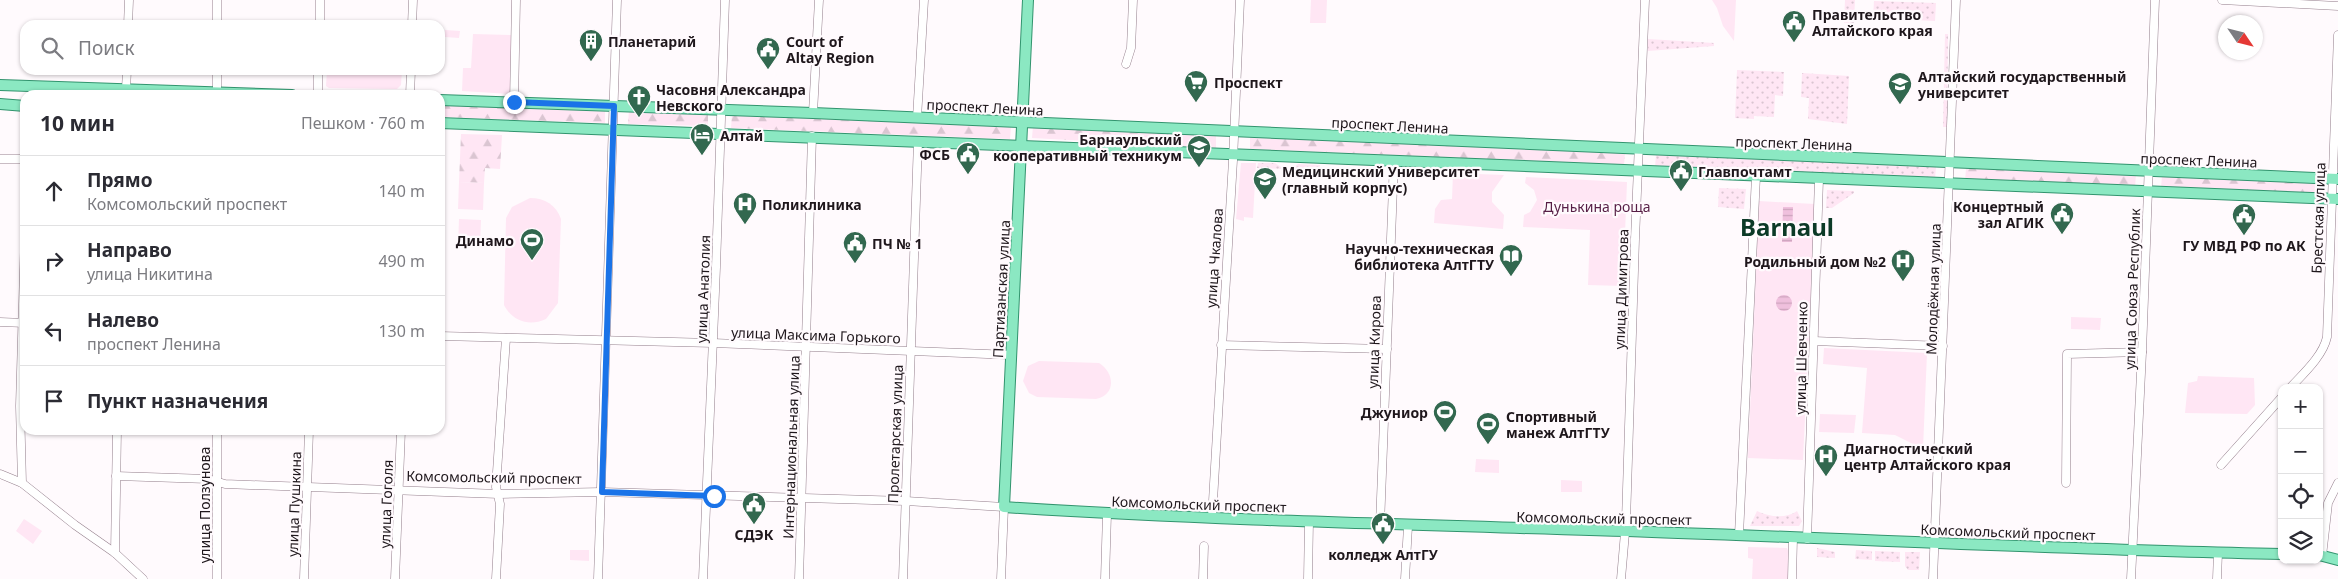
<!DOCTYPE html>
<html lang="ru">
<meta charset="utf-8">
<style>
:root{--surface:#fff;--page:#f7f7f7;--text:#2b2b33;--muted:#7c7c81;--line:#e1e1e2}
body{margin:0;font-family:"Noto Sans",sans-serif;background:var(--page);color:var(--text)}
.controls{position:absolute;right:15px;bottom:15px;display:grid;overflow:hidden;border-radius:10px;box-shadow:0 1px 4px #0004}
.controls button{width:45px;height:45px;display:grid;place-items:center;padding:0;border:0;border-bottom:1px solid var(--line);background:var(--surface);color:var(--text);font:25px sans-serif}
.compass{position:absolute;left:2218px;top:15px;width:45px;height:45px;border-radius:50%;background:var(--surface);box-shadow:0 1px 4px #0004;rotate:125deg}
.stop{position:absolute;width:15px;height:15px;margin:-11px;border:4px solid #1a73e8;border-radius:50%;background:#fff}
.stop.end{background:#1a73e8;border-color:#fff;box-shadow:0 1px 5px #0008}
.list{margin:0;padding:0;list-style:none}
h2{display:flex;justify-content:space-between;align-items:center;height:65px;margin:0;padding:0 20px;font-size:21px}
h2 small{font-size:16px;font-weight:400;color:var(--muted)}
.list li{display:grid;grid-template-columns:32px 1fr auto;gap:15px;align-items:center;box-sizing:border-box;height:70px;padding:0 20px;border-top:1px solid var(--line)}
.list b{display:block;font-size:19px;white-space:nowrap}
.list p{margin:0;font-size:16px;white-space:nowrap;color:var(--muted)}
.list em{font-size:16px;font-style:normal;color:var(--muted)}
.icon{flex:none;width:28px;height:28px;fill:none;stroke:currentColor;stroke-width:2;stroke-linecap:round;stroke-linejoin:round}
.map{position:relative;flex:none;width:2338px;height:579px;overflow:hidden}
.search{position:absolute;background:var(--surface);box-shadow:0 1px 4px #0004;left:20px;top:20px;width:425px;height:55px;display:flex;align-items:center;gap:12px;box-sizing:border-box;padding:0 18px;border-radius:15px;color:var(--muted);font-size:19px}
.panel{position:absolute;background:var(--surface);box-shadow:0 1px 4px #0004;left:20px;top:90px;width:425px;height:345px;border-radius:15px}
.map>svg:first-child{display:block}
</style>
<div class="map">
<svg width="2338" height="579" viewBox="0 0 2338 579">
<defs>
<pattern id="grass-dots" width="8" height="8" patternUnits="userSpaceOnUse" patternTransform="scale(1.25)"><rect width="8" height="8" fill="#ffe6f4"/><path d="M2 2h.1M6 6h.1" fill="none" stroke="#dac5d1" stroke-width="1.8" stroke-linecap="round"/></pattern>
<pattern id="forest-firs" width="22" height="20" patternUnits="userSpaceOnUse" patternTransform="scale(1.25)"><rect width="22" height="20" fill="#ffe6f4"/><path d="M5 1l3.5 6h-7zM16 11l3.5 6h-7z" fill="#dac5d1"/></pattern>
<pattern id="water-rules" width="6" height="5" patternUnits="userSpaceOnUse" patternTransform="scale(1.25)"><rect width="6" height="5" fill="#efc0dd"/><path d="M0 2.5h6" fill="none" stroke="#cca4bd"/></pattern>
</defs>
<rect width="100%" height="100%" fill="#fffafd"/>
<g fill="url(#grass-dots)">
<polygon points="1845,0 1855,0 1854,23 1844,23"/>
<polygon points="1874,1 1936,3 1935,21 1913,20 1913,12 1903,12 1903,21 1873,20"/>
<polygon points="1945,34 1948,34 1947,127 1943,127"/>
<polygon points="1648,39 1714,43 1714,46 1648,51"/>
<polygon points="1737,70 1784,72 1783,96 1775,95 1774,117 1754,116 1754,119 1735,118"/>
<polygon points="1802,73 1849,76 1847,124 1808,119 1809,98 1801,97"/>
<polygon points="46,91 127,93 127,95 46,95"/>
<polygon points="1656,155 1936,167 1935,179 1655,167"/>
<polygon points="1258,163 1275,163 1284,169 1257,168"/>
<polygon points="1298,164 1320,165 1320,171 1289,170"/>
<polygon points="1719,188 1746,189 1744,209 1718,207"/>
<polygon points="1827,190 1854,191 1854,193 1832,208 1826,208"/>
<path d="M1757 511C1769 517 1786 519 1797 511L1802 521 1799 526H1750Z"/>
<polygon points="1817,548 1835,552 1835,558 1817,557"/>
<polygon points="1856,550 1872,551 1872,560 1855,559"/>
<polygon points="1875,551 1900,552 1900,562 1875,561"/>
<polygon points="1905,552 1920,552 1919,570 1908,570 1905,566"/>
</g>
<g fill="url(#forest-firs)">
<polygon points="440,105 605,110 605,123 440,117"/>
<polygon points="629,110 708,112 708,126 628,124"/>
<polygon points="732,114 1011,126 1010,139 731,128"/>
<polygon points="1033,126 1216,136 1216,148 1032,138"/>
<polygon points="461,134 502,135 500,169 485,168 484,183 459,182"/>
<polygon points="1250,137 1625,153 1624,165 1250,149"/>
<polygon points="1966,168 2136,174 2135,188 1965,182"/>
<polygon points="2162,176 2324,182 2324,195 2161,188"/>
</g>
<g fill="#ffe6f4">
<polygon points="1311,0 1327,0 1326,23 1310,23"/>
<polygon points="1712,0 1736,0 1734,41 1723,26 1717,8"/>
<polygon points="445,30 460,31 459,38 445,37"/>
<polygon points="473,34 512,35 510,94 462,91 463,68 471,68"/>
<polygon points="327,70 402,70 401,85 397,89 329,88 326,86"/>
<polygon points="1241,163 1256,163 1253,218 1244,217 1244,221 1236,219"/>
<polygon points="1453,173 1504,175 1492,192 1492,202 1504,215 1503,229 1434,223 1435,209 1441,200 1452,199"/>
<polygon points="1526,177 1627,182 1623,286 1588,285 1590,230 1523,227 1524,215 1530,212 1537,200 1534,190 1525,183"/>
<polygon points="459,182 484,183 483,210 458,209"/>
<path d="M530 198C545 198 556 205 561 219L558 303 546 319C529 327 512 321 504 305L506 218 512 207Z"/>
<polygon points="1759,201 1815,204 1803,460 1748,458"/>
<polygon points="459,219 481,220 480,247 458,247"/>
<polygon points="2071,317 2101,318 2100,330 2071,329"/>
<polygon points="1824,348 1927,353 1923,449 1895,435 1862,433 1867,368 1823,364"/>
<path d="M1039 361 1099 363C1115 373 1116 395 1096 399L1037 397 1029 393 1023 381 1028 366Z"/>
<polygon points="2198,376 2254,378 2255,405 2247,414 2185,413 2188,383 2197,381"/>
<polygon points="1820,414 1856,415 1854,433 1819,432"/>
<polygon points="1476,459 1499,460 1499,473 1475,472"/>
<polygon points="1561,480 1582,481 1582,492 1561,492"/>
<polygon points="24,519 42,531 33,544 16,531"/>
<polygon points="1748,547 1787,548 1790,556 1789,579 1752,579 1753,559 1748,558"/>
<polygon points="570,550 589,550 589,561 570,560"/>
</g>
<g fill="url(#water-rules)">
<polygon points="1783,207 1793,207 1792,242 1782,242"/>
<circle cx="1784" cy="303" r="8"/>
</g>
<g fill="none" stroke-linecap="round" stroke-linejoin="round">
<g stroke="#947f8c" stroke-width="9">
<g id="minor">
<polyline points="2222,0 2338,6"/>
<polyline points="128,25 129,0"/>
<polyline points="217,25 217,0"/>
<polyline points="320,25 320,0"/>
<polyline points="412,25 413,0"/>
<polyline points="1126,64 1131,48 1133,0"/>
<polyline points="126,89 127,70"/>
<polyline points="217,95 217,70"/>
<polyline points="318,95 318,70"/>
<polyline points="410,95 411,70"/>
<polyline points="514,102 516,0"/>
<polyline points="813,113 819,0"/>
<polyline points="917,118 924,0"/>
<polyline points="0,159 25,159"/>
<polyline points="0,322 25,323"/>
<polyline points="440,336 713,343 1012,355"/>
<polyline points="1814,341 1943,346"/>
<polyline points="1221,345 1387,349"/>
<path d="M2290 388C2303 374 2323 356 2327 337L2338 35"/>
<polyline points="217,430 217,579"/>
<polyline points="2221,465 2282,397"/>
<polyline points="0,474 22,483 75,525 115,553 143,579"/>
<polyline points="116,476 208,479 225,484 499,494 602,492 906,501 1004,507 1001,579"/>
<polyline points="22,483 20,406 25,236"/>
<polyline points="2066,483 2067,354 2142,352"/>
<polyline points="1212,518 1233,160 1240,0"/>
<polyline points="1380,525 1394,160"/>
<polyline points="1739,535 1756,176"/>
<polyline points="1807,539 1819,179"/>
<polyline points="115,553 117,430"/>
<polyline points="2322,556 2328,503 2338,483"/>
<polyline points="304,579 309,430"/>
<polyline points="395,579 401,430"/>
<polyline points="496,579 500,504 496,487 506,338"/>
<polyline points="598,579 617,0"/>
<polyline points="703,579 716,267 725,0"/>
<polyline points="799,579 812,136"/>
<polyline points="903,579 918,141"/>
<polyline points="1105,579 1107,514"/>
<polyline points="1203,579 1204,546"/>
<polyline points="1308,579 1309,521"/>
<polyline points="1405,579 1408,526"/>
<polyline points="1621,579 1626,521 1635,239 1645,0"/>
<polyline points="1792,579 1793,538"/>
<polyline points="1933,579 1956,0"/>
<polyline points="2131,579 2142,352 2155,0"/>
<polyline points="2217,579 2218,552"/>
</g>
</g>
<g stroke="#32946e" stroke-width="12">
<g id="major">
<path d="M1028 0 1004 507C1220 521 1436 525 1652 532 1862 539 2072 550 2282 554"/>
<polyline points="0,85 292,95"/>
<polyline points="440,100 813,113 2338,179"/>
<polyline points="0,104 25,106"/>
<path d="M440 123C1073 144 1705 177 2338 199"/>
<polyline points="2319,555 2338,560"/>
</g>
</g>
<use href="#minor" stroke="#fff" stroke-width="8"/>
<use href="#major" stroke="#8be8c2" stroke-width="10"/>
</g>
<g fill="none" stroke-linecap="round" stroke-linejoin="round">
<polyline stroke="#1a73e8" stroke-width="6" points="514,102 614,106 602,492 714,496"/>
</g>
<defs>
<g id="civic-pin" transform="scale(1.25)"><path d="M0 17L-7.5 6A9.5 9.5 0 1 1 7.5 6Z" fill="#32684f" stroke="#fffafd"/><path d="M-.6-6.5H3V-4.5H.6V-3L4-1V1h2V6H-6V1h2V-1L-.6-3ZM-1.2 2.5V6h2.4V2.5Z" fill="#fff"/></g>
<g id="building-pin" transform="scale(1.25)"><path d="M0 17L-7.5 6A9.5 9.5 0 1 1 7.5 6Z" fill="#32684f" stroke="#fffafd"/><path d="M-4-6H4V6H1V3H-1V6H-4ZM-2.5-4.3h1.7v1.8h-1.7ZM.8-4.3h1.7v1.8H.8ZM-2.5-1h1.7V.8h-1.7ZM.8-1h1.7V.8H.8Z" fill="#fff"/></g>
<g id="supermarket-pin" transform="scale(1.25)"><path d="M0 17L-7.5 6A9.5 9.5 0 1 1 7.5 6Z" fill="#32684f" stroke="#fffafd"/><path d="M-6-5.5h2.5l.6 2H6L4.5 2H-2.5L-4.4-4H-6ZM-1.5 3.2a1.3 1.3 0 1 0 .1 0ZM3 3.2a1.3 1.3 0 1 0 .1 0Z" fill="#fff"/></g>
<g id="university-pin" transform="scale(1.25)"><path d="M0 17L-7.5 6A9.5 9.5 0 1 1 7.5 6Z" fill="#32684f" stroke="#fffafd"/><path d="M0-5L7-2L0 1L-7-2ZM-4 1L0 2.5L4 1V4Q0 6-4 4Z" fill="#fff"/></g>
<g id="church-pin" transform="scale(1.25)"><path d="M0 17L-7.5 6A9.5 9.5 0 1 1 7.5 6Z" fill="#32684f" stroke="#fffafd"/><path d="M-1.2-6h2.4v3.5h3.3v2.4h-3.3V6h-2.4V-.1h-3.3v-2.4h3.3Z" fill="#fff"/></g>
<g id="hotel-pin" transform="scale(1.25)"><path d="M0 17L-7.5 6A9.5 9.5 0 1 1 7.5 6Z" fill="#32684f" stroke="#fffafd"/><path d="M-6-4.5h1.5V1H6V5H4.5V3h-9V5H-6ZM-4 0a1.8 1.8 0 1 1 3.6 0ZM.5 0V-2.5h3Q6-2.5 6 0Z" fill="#fff"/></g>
<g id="hospital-pin" transform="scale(1.25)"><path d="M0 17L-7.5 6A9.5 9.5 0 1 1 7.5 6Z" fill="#32684f" stroke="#fffafd"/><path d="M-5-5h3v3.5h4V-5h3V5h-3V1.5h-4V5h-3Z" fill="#fff"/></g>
<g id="stadium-pin" transform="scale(1.25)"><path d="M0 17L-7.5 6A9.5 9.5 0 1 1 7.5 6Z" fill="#32684f" stroke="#fffafd"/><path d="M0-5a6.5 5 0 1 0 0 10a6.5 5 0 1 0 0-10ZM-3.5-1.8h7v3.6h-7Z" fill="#fff"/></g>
<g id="library-pin" transform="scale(1.25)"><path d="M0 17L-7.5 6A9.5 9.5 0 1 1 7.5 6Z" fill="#32684f" stroke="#fffafd"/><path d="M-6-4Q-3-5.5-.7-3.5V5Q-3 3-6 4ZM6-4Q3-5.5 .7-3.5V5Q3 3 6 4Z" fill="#fff"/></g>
</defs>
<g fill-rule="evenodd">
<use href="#civic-pin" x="1794" y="22"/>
<use href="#building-pin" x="591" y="41"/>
<use href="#civic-pin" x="768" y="49"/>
<use href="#supermarket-pin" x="1196" y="82"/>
<use href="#university-pin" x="1900" y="84"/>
<use href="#church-pin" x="639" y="97"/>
<use href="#hotel-pin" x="702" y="135"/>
<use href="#university-pin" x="1199" y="147"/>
<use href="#civic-pin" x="968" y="154"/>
<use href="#civic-pin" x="1681" y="171"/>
<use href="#university-pin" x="1265" y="179"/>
<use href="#hospital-pin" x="745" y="204"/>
<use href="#civic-pin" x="2062" y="214"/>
<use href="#civic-pin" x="2244" y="215"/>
<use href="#stadium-pin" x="532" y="240"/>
<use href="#civic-pin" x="855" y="243"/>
<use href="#library-pin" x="1511" y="256"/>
<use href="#hospital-pin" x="1903" y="261"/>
<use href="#stadium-pin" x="1445" y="412"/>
<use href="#stadium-pin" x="1488" y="424"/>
<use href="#hospital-pin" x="1826" y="456"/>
<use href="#civic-pin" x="754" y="504"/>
<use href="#civic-pin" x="1383" y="524"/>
</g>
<g text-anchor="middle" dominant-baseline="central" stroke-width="4.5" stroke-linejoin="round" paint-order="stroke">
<g font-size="14" font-weight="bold" fill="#1f171c" stroke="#fffafd" text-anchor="start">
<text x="1812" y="14">Правительство<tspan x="1812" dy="16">Алтайского края</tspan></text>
<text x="608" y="41">Планетарий</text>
<text x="786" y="41">Court of<tspan x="786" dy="16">Altay Region</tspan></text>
<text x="1918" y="76">Алтайский государственный<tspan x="1918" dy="16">университет</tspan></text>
<text x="1214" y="82">Проспект</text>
<text x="656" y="89">Часовня Александра<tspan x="656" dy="16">Невского</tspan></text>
<text x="720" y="135">Алтай</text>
<text x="1182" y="139" text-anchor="end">Барнаульский<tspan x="1182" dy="16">кооперативный техникум</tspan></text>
<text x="950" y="154" text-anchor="end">ФСБ</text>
<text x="1282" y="171">Медицинский Университет<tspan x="1282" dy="16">(главный корпус)</tspan></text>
<text x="1698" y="171">Главпочтамт</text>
<text x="762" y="204">Поликлиника</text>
<text x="2044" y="206" text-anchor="end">Концертный<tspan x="2044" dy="16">зал АГИК</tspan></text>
<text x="514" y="240" text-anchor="end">Динамо</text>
<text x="872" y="243">ПЧ № 1</text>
<text x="2244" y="245" text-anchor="middle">ГУ МВД РФ по АК</text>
<text x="1494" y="248" text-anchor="end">Научно-техническая<tspan x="1494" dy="16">библиотека АлтГТУ</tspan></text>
<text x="1886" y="261" text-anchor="end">Родильный дом №2</text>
<text x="1428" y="412" text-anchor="end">Джуниор</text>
<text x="1506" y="416">Спортивный<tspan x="1506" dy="16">манеж АлтГТУ</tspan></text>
<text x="1844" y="448">Диагностический<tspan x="1844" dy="16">центр Алтайского края</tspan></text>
<text x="754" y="534" text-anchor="middle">СДЭК</text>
<text x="1383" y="554" text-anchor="middle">колледж АлтГУ</text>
</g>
<g font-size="14" fill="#1f171c" stroke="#fffafd">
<text transform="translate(985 107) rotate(3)">проспект Ленина</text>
<text transform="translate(1390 125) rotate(3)">проспект Ленина</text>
<text transform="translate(1794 143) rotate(2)">проспект Ленина</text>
<text transform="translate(2199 160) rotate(2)">проспект Ленина</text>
<text transform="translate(2318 218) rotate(-88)">Брестская улица</text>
<text transform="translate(1214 258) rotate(-86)">улица Чкалова</text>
<text transform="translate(703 289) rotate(-88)">улица Анатолия</text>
<text transform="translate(1001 289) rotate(-87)">Партизанская улица</text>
<text transform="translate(1621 289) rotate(-88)">улица Димитрова</text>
<text transform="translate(1933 289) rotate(-88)">Молодёжная улица</text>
<text transform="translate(2132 289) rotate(-88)">улица Союза Республик</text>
<text transform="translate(816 335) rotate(2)">улица Максима Горького</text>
<text transform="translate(1374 342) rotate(-88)">улица Кирова</text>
<text transform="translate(1801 358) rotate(-89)">улица Шевченко</text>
<text transform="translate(895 434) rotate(-88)">Пролетарская улица</text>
<text transform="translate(791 447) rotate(-88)">Интернациональная улица</text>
<text transform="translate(494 477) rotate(1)">Комсомольский проспект</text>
<text transform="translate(294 504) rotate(-88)">улица Пушкина</text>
<text transform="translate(386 504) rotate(-88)">улица Гоголя</text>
<text transform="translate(1199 504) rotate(2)">Комсомольский проспект</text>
<text transform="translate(204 505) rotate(-90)">улица Ползунова</text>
<text transform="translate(1604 518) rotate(1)">Комсомольский проспект</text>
<text transform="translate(2008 532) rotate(2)">Комсомольский проспект</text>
</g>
<g font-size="14" fill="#571f46" stroke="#fffafd">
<text x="1597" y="206">Дунькина роща</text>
</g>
<g font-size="24" font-weight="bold" fill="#0c3a27" stroke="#fffafd">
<text x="1787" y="226">Barnaul</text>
</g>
</g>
</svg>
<div class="controls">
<button>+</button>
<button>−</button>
<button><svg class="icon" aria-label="locate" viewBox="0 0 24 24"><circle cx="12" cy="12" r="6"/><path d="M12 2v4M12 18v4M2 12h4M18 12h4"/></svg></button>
<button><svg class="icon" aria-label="layers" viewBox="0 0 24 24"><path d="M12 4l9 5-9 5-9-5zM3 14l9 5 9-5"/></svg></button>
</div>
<svg class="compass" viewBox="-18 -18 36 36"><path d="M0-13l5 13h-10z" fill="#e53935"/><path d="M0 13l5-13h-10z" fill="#7c7c81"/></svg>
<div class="stop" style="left:714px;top:496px"></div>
<div class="stop end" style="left:514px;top:102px"></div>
<div class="search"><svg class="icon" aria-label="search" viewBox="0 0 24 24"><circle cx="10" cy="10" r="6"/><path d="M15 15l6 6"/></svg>Поиск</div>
<section class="panel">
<h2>10 мин<small>Пешком · 760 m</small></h2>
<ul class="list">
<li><svg class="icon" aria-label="ahead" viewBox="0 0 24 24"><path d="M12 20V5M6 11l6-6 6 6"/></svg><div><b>Прямо</b><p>Комсомольский проспект</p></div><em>140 m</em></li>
<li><svg class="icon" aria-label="right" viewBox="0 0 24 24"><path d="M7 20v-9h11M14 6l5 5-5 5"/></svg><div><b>Направо</b><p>улица Никитина</p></div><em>490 m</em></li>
<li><svg class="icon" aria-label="left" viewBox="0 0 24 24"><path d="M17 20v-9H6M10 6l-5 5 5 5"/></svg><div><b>Налево</b><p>проспект Ленина</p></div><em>130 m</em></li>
<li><svg class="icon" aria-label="arrive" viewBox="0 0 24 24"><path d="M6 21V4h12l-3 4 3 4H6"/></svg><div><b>Пункт назначения</b></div></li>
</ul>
</section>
</div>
